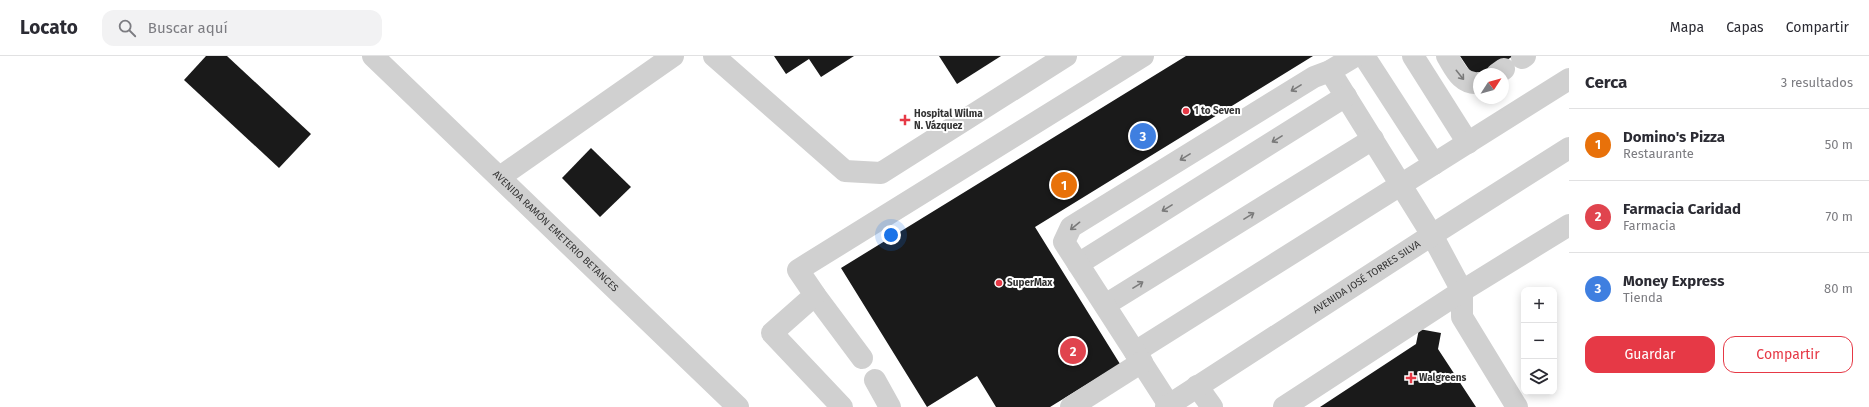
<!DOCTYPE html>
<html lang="es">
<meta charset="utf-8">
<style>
:root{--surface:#fff;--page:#f2f2f3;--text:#2b2b33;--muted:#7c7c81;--line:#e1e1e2;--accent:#e63946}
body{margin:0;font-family:"Fira Sans",sans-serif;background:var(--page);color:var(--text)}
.controls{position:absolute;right:12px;bottom:12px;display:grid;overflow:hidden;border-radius:8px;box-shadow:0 2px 10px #0003}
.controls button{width:36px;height:36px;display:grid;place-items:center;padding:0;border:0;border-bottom:1px solid var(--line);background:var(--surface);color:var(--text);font:20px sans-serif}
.compass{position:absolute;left:1473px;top:12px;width:36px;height:36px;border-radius:50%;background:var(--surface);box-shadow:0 2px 10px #0003;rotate:54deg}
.you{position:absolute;left:891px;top:179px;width:14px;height:14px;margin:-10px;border:3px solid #fff;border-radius:50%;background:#1a73e8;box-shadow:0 0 0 6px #1a73e833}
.badge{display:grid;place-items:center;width:26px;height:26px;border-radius:50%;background:var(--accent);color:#fff;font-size:13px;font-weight:700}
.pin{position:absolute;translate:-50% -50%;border:2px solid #fff;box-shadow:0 1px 4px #0006}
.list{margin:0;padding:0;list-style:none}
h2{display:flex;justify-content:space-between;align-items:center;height:52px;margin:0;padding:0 16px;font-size:17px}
h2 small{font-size:13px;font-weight:400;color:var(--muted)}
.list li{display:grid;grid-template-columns:26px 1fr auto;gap:12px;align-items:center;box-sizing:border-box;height:72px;padding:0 16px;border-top:1px solid var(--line)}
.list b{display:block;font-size:15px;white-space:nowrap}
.list p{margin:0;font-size:13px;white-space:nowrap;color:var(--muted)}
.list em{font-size:13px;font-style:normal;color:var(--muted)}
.actions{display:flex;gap:8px;padding:12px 16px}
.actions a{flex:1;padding:9px 0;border:1px solid var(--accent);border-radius:12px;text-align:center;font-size:14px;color:var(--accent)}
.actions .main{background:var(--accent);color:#fff}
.icon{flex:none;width:22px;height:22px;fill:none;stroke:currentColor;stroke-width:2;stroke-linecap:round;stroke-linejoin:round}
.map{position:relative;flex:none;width:1569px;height:351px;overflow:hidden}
header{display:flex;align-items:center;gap:24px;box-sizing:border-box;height:56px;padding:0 20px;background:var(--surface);border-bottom:1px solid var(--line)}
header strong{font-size:19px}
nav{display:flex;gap:22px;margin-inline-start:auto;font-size:14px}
.search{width:280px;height:36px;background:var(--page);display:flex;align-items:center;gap:10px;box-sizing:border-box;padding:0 14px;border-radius:12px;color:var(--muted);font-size:15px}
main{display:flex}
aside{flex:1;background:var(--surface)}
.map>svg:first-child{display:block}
</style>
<header>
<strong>Locato</strong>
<div class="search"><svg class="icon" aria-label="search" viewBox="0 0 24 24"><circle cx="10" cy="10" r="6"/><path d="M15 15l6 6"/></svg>Buscar aquí</div>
<nav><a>Mapa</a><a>Capas</a><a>Compartir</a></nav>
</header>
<main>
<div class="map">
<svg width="1569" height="351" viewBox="0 0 1569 351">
<rect width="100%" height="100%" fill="#fff"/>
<g fill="#1a1a1a">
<polygon points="206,0 227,0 311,78 279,112 184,24"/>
<polygon points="774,0 854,0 821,21 809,3 786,18"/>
<polygon points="939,0 1001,0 957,28"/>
<polygon points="1186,0 1313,0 1035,171 1120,308 1050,351 996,351 977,320 927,351 841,212"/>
<polygon points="1460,0 1513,0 1476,24"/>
<polygon points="591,92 631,131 600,161 562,122"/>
<polygon points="1419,273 1441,277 1438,293 1476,351 1320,351 1416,288"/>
</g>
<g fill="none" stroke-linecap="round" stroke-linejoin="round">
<g stroke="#d0d0d0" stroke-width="22">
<path id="s1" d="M373 0 738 351"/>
<polyline points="714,0 845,115 881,117 1066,0"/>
<polyline points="1364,0 1434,108"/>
<polyline points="1413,0 1468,87"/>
<path d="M1447 0C1455 13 1461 29 1479 27"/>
<polyline points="1522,2 1525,0"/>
<polyline points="1330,15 1432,179 1462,235 1462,261 1517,351"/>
<polyline points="1497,18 1504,13"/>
<polyline points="500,121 673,0"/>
<polyline points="1078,208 1346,40"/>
<polyline points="815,239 862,302"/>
<polyline points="1105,249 1373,83"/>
<polyline points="1135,296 1569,23"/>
<polyline points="875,324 890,351"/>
<polyline points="1197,330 1212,351"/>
<polyline points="1169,349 1064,186 1071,171 1314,21 1330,15 1355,0"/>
<polyline points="842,351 772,277 815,239 798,214 1143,0"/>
<polyline points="1071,351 1142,306"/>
<path id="s2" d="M1166 351 1432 179 1569 92"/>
<polyline points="1284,351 1462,235 1569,169"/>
</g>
</g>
<defs><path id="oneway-shaft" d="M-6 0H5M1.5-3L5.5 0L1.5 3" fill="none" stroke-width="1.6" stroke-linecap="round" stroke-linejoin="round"/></defs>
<g stroke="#7a7a7a">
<use href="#oneway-shaft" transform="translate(1460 19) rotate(51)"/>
<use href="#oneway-shaft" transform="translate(1296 32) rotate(148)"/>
<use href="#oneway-shaft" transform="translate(1277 83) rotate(148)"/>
<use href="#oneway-shaft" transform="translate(1185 101) rotate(148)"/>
<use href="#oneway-shaft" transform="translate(1167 152) rotate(148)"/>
<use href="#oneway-shaft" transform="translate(1249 160) rotate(-32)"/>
<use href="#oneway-shaft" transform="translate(1075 170) rotate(141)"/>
<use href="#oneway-shaft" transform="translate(1138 229) rotate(-32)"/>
</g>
<g fill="#e63946" stroke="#fff" stroke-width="1.5">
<circle cx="1186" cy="55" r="4"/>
<path d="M903 58h4v4h4v4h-4v4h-4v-4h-4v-4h4z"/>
<circle cx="999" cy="227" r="4"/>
<path d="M1409 316h4v4h4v4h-4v4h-4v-4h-4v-4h4z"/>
</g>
<g text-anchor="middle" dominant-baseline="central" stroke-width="4" stroke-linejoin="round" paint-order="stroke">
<g font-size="10" font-weight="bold" fill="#333" stroke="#fff" text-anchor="start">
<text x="1194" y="55">1 to Seven</text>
<text x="914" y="58">Hospital Wilma<tspan x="914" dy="12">N. Vázquez</tspan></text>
<text x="1007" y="227">SuperMax</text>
<text x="1419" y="322">Walgreens</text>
</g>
<g font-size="10" fill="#333" stroke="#fff">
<text stroke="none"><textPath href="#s1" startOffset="253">AVENIDA RAMÓN EMETERIO BETANCES</textPath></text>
<text stroke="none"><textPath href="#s2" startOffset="239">AVENIDA JOSÉ TORRES SILVA</textPath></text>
</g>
</g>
</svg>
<div class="controls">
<button>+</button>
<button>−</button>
<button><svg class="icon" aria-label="layers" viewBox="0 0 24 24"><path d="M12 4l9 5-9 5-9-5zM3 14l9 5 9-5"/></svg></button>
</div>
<svg class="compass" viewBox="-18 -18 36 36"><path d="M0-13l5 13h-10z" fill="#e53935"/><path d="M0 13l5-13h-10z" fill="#7c7c81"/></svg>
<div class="you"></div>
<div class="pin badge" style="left:1064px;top:129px;background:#e8710a">1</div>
<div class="pin badge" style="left:1073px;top:295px;background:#e0444e">2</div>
<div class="pin badge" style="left:1143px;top:80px;background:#3f7fe0">3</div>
</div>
<aside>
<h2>Cerca<small>3 resultados</small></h2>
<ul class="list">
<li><span class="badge" style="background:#e8710a">1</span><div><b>Domino's Pizza</b><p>Restaurante</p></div><em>50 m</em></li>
<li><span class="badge" style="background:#e0444e">2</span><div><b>Farmacia Caridad</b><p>Farmacia</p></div><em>70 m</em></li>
<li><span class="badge" style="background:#3f7fe0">3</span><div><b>Money Express</b><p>Tienda</p></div><em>80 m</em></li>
</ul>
<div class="actions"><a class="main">Guardar</a><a>Compartir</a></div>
</aside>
</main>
